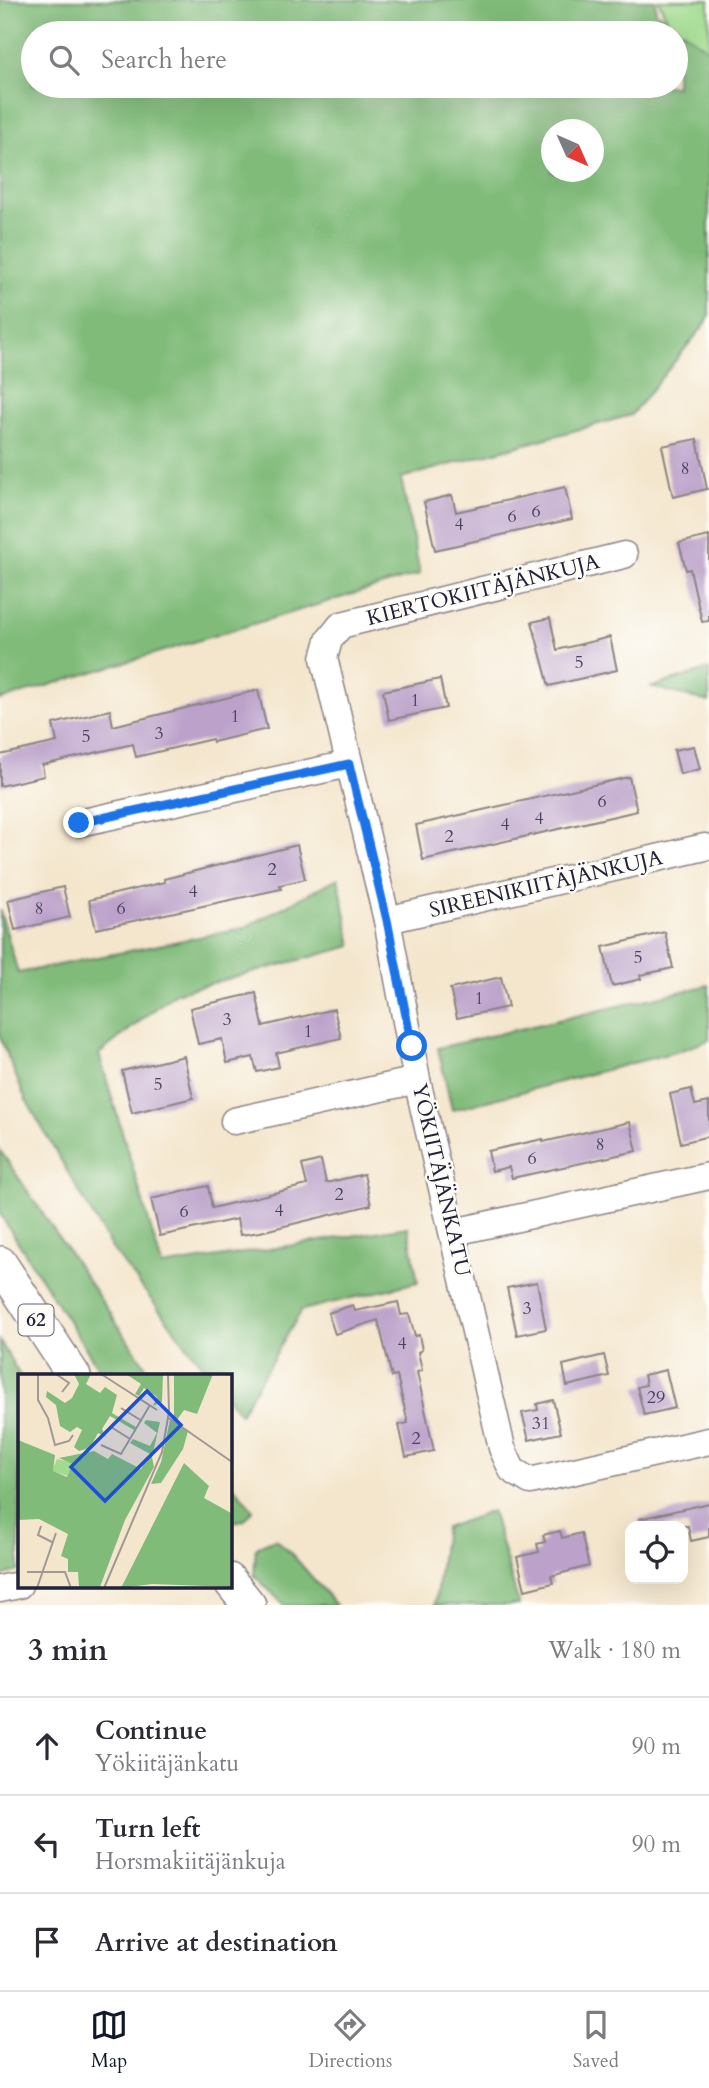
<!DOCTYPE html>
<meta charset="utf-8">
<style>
:root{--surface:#fff;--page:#f2f2f3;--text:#2b2b33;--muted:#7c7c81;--line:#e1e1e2;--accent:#111827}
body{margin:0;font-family:Cardo,serif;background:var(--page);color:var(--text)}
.controls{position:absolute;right:21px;bottom:21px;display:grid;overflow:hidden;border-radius:14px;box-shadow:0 7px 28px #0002}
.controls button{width:63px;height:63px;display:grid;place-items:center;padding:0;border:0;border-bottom:2px solid var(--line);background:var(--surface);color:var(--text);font:35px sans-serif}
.compass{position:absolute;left:541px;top:119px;width:63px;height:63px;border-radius:50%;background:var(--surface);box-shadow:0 7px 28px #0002;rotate:135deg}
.stop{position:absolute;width:21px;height:21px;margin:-16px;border:5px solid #1a73e8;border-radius:50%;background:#fff}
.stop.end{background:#1a73e8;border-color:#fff;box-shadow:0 2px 7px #0008}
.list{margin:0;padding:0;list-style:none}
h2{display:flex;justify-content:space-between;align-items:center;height:91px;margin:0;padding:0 28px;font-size:30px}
h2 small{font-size:23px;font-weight:400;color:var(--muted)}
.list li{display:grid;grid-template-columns:46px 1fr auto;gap:21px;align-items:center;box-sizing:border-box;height:98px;padding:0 28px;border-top:2px solid var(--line)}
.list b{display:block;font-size:26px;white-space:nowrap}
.list p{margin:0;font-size:23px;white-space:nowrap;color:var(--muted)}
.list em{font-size:23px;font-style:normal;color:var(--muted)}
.icon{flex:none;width:38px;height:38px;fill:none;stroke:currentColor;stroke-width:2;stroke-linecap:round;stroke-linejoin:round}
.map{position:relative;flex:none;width:709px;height:1605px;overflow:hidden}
.search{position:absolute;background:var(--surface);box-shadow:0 7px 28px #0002;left:21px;right:21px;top:21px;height:77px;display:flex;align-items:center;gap:18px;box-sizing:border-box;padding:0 24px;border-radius:38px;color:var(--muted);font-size:26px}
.sheet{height:385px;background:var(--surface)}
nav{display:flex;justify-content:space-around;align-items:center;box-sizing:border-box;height:98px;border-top:2px solid var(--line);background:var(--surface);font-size:19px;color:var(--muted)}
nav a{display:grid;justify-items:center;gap:4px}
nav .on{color:var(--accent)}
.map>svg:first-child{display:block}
</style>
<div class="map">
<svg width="709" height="1605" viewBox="0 0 709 1605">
<rect width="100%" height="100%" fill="#fdfcf7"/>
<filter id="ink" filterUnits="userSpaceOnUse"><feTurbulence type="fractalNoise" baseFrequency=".0143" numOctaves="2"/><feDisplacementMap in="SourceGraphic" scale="14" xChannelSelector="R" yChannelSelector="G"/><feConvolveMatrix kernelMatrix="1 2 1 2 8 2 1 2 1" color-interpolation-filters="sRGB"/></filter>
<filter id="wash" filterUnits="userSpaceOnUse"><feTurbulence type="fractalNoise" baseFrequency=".00686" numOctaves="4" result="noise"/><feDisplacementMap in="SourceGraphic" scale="28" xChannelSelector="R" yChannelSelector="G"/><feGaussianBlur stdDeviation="1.57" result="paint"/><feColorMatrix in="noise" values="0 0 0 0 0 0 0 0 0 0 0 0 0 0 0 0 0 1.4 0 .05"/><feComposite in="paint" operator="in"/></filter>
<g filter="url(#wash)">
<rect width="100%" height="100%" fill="#f4e6cd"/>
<polygon fill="#a0db8e" stroke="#617e64" stroke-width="2" points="658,0 709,0 709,73 674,33"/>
<g fill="#80bb79" stroke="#516e5a" stroke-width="2" fill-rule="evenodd">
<path d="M0 0H655L656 12 709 50V316L706 323 631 415 401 478 420 574 0 700ZM33 33H676V86H33ZM552 130H594V172H552Z"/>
<polygon points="709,669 709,702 652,687"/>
<polygon points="338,878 352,946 175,993 99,1054 162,1266 408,1227 418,1282 302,1310 240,1414 229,1400 229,1376 210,1376 111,1247 25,1098 0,1037 0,910 18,973 244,928"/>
<polygon points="709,985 709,1040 679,1051 452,1110 438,1048"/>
<polygon points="0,1150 152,1376 104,1376 97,1366 0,1214"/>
<polygon points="0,1341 20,1376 19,1571 0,1576"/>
<polygon points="229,1480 253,1510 245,1520 229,1522"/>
<polygon points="492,1511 519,1605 435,1605 445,1528"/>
<polygon points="275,1539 291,1553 336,1605 284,1605 254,1575 256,1547"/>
</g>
<g id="blocks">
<g fill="#bca2ca">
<polygon points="697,439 707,489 673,497 662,446"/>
<polygon points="565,487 572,519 435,550 424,502 452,495 456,512"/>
<polygon points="709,536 709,621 702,622 690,569 686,570 679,543"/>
<polygon points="550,618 557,650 610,637 617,670 549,686 532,622"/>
<polygon points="440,679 446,708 389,720 383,691"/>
<polygon points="258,690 267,729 213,742 212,739 136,757 133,744 42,765 44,776 0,786 0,755 57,742 53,724 110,710 113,726"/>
<polygon points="694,746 700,769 680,774 674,750"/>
<polygon points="629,777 637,811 423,860 416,825"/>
<polygon points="297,845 305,879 280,885 281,889 96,929 89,900 165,882 164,879"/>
<polygon points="63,887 70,917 15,930 8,900"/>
<polygon points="665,932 673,968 640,975 641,979 612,986 603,947"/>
<polygon points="501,977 508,1007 457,1018 450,989"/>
<polygon points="256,993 263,1026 334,1009 341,1038 276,1053 279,1067 257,1072 253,1057 227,1063 222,1039 198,1044 190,1008"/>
<polygon points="184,1056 193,1098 132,1113 122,1071"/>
<polygon points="691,1089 695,1105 709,1102 709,1136 681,1143 670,1094"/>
<polygon points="630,1122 637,1151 512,1178 509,1167 492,1171 488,1151 543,1139 543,1142"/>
<polygon points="321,1160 326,1183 364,1174 371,1205 260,1232 240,1235 237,1219 160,1236 151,1199 208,1186 212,1208 307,1185 302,1165"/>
<polygon points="537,1282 546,1329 517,1335 507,1288"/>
<polygon points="398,1302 401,1315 409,1314 415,1336 419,1335 422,1350 418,1352 422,1370 417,1372 434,1451 406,1457 399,1425 408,1423 397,1376 392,1377 378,1320 335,1334 328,1313 353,1305 355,1311"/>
<polygon points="604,1355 609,1376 567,1386 563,1365"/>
<polygon points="666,1370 675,1408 644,1415 637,1387 646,1385 644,1375"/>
<polygon points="553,1400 561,1433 529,1440 522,1413 538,1410 537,1404"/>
<polygon points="709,1503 709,1537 691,1541 688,1526 640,1526 639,1519"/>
<polygon points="560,1531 562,1538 581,1533 589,1566 551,1576 553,1583 525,1590 517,1557 539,1552 537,1544 545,1542 543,1535"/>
</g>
</g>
</g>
<g filter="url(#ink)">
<use href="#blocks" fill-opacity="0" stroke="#8b8484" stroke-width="2"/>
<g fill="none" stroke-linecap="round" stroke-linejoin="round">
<g stroke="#8b8484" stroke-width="29">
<g id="minor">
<polyline points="624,555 341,625 329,640 324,658 387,920 417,1080 502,1448 512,1470 530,1481 709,1441"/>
<polyline points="79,823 349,764"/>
<polyline points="387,920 705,847"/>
<polyline points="234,1121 417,1080"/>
<polyline points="454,1232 709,1176"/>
<polyline points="0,1589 19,1585"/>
</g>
</g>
<g stroke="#8b8484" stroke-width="36">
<g id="major">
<polyline points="0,1263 74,1376"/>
<polyline points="229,1580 249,1605"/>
</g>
</g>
<use href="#minor" stroke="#fff" stroke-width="26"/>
<use href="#major" stroke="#fff" stroke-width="33"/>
</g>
</g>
<g fill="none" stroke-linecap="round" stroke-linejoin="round" filter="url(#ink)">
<polyline stroke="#1a73e8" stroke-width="9" points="79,823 349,764 387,920 412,1046"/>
</g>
<g text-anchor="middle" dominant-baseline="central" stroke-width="5" stroke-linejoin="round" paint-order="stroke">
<g font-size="18" fill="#48425f">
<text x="685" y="468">8</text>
<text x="536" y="511">6</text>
<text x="512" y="516">6</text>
<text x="459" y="524">4</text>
<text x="579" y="662">5</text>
<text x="415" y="700">1</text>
<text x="235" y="716">1</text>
<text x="159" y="733">3</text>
<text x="86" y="736">5</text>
<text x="602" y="801">6</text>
<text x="539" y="818">4</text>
<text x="505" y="824">4</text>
<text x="449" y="836">2</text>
<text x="272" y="869">2</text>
<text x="193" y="891">4</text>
<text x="39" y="908">8</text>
<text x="121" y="908">6</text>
<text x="638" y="957">5</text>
<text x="479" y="998">1</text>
<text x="227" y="1019">3</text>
<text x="308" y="1031">1</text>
<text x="158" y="1084">5</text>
<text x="600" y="1144">8</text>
<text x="532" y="1158">6</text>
<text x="339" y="1194">2</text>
<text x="279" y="1210">4</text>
<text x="184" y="1211">6</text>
<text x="527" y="1308">3</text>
<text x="402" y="1343">4</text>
<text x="656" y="1397">29</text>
<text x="541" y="1423">31</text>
<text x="416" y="1438">2</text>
</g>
<rect fill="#fdfcf7" stroke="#646373" stroke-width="2" x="18.5" y="1304.5" width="35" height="31" rx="5"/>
<g font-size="19" font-weight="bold" fill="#22223b">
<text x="36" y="1320">62</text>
</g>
<g font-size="21" fill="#22223b" stroke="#fdfcf7">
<text transform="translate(483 590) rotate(-14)">KIERTOKIITÄJÄNKUJA</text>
<text transform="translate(546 884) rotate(-13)">SIREENIKIITÄJÄNKUJA</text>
<text transform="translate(441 1180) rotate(77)">YÖKIITÄJÄNKATU</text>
</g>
</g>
<g transform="translate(18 1374)">
<rect width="214" height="214" fill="#f4e6cd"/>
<path d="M39 85 56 89 53 103 34 97Z" fill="#a0db8e"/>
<path d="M56 0H73L68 10 82 19 87 13 99 21 94 39 118 53 116 56 92 42 84 55 88 63 80 59 72 74 61 77 56 73 64 56 59 53 52 58 42 52 38 31 28 23 29 17 47 29 54 24 61 10ZM108 0H145L144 28 135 32 139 23 126 14 121 22 117 20 123 10ZM156 0H195L179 40 166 36 159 46 156 44ZM128 46 142 48 134 83 136 93 107 146 82 213H61L60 198H50V185L43 182 50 160 21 145 0 146V66L37 81 35 97 49 103 55 90 41 84 76 77 90 85 94 80 123 95 132 80 112 69 115 65 132 72 139 59 126 49ZM152 46 170 57 165 75 143 109 133 110 143 88ZM166 89 191 112 186 124 213 139V213L134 210 103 214Z" fill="#80bb79"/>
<path fill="none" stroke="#a09893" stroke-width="2" d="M20 0V26L30 44 37 71 51 67 55 61M38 0 51 9 44 18M83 0 139 36M103 34 124 47M151 44 214 88M93 53 112 65M83 71 103 80 132 31M23 152 20 161 34 168M9 198H47L53 214M19 214 38 159M86 214 144 78 151 38 150 0"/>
<path fill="#1d4ed8" fill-opacity="0.15" stroke="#1d4ed8" stroke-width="3.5" d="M129 17 163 51 87 127 53 93Z"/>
<rect width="214" height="214" fill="none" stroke="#22223b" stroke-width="3.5"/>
</g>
</svg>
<div class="controls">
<button><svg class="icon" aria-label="locate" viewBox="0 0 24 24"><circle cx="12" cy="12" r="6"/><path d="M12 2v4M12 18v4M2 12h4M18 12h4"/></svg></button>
</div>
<svg class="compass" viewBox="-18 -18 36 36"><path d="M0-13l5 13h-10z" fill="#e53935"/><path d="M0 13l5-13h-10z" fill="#7c7c81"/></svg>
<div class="stop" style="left:412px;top:1046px"></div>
<div class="stop end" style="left:79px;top:823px"></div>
<div class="search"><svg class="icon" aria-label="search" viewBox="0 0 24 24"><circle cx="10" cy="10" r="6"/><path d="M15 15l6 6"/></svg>Search here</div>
</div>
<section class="sheet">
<h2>3 min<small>Walk · 180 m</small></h2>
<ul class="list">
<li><svg class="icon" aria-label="ahead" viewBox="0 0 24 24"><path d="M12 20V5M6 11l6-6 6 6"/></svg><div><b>Continue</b><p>Yökiitäjänkatu</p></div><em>90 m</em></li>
<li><svg class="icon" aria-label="left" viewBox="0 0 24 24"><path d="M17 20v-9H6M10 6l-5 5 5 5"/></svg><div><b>Turn left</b><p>Horsmakiitäjänkuja</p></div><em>90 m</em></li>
<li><svg class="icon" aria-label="arrive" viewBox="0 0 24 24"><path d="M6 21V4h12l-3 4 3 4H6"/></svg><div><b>Arrive at destination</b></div></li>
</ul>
</section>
<nav>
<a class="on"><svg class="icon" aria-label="map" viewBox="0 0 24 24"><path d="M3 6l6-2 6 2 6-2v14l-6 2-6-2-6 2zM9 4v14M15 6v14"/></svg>Map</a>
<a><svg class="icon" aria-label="directions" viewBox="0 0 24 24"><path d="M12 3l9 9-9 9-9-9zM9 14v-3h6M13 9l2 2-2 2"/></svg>Directions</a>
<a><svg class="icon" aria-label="saved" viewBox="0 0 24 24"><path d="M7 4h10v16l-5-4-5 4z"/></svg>Saved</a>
</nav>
